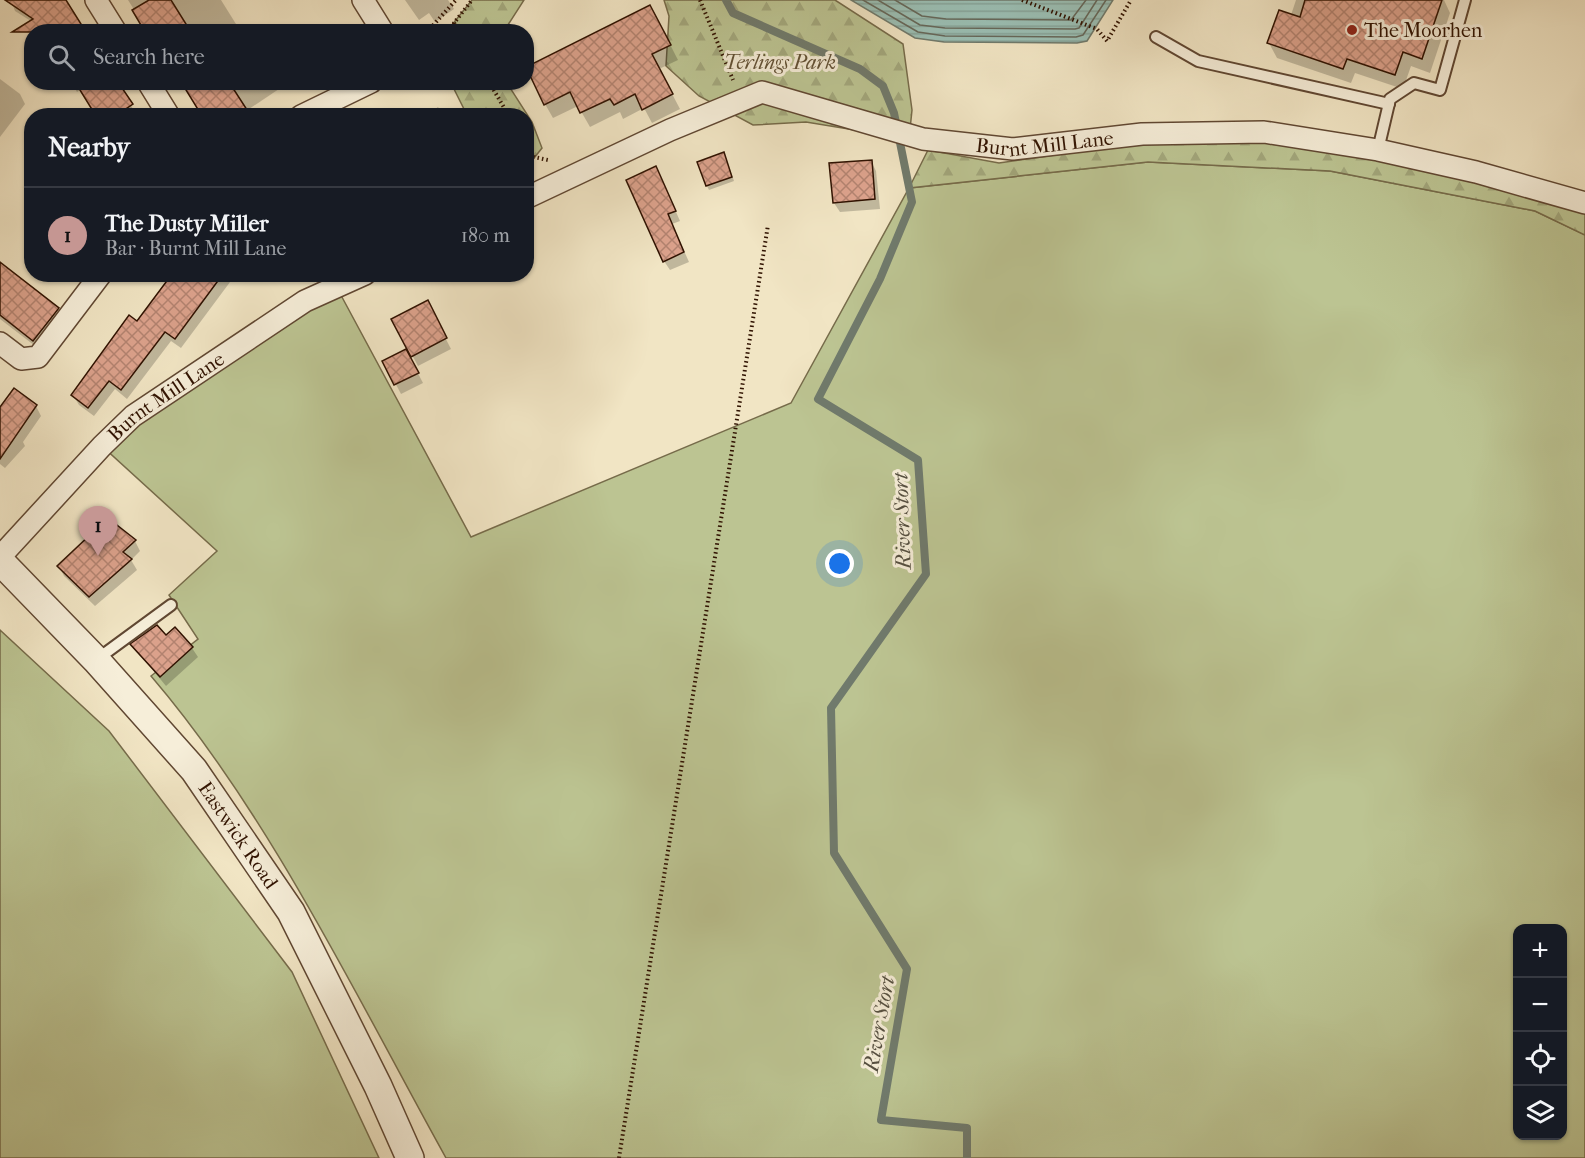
<!DOCTYPE html>
<meta charset="utf-8">
<style>
:root{--surface:#171b24;--page:#20242c;--text:#f1f3f6;--muted:#9ea1a6;--line:#363941;--accent:#c59692}
body{margin:0;font-family:"IM FELL French Canon",serif;background:var(--page);color:var(--text)}
.controls{position:absolute;right:18px;bottom:18px;display:grid;overflow:hidden;border-radius:12px;box-shadow:0 2px 4px #0004}
.controls button{width:54px;height:54px;display:grid;place-items:center;padding:0;border:0;border-bottom:2px solid var(--line);background:var(--surface);color:var(--text);font:30px sans-serif}
.you{position:absolute;left:840px;top:564px;width:21px;height:21px;margin:-15px;border:4px solid #fff;border-radius:50%;background:#1a73e8;box-shadow:0 0 0 9px #1a73e833}
.badge{display:grid;place-items:center;width:39px;height:39px;border-radius:50%;background:var(--accent);color:#111;font-size:20px;font-weight:700}
.pin{position:absolute;translate:-50% -50px;filter:drop-shadow(0 2px 3px #0008)}
.pin::after{content:'';position:absolute;top:32px;width:21px;height:18px;background:inherit;clip-path:polygon(0 0,100% 0,50% 100%)}
.list{margin:0;padding:0;list-style:none}
h2{display:flex;justify-content:space-between;align-items:center;height:78px;margin:0;padding:0 24px;font-size:26px}
h2 small{font-size:20px;font-weight:400;color:var(--muted)}
.list li{display:grid;grid-template-columns:39px 1fr auto;gap:18px;align-items:center;box-sizing:border-box;height:96px;padding:0 24px;border-top:2px solid var(--line)}
.list b{display:block;font-size:22px;white-space:nowrap}
.list p{margin:0;font-size:20px;white-space:nowrap;color:var(--muted)}
.list em{font-size:20px;font-style:normal;color:var(--muted)}
.icon{flex:none;width:33px;height:33px;fill:none;stroke:currentColor;stroke-width:2;stroke-linecap:round;stroke-linejoin:round}
.map{position:relative;flex:none;width:1585px;height:1158px;overflow:hidden}
.search{position:absolute;background:var(--surface);box-shadow:0 2px 4px #0004;left:24px;top:24px;width:510px;height:66px;display:flex;align-items:center;gap:15px;box-sizing:border-box;padding:0 21px;border-radius:24px;color:var(--muted);font-size:22px}
.panel{position:absolute;background:var(--surface);box-shadow:0 2px 4px #0004;left:24px;top:108px;width:510px;height:174px;border-radius:24px}
.map>svg:first-child{display:block}
</style>
<div class="map">
<svg width="1585" height="1158" viewBox="0 0 1585 1158">
<defs>
<pattern id="forest-firs" width="22" height="20" patternUnits="userSpaceOnUse" patternTransform="scale(1.5)"><rect width="22" height="20" fill="#bcc492"/><path d="M5 1l3.5 6h-7zM16 11l3.5 6h-7z" fill="#a2a77c"/></pattern>
<pattern id="water-rules" width="6" height="5" patternUnits="userSpaceOnUse" patternTransform="scale(1.5)"><rect width="6" height="5" fill="#9bbfb4"/><path d="M0 2.5h6" fill="none" stroke="#86a399"/></pattern>
<pattern id="building-cross-hatch" width="8" height="8" patternUnits="userSpaceOnUse" patternTransform="scale(1.5)"><rect width="8" height="8" fill="#dba18b"/><path d="M0 0l8 8M0 8l8-8" fill="none" stroke="#b2826f"/></pattern>
</defs>
<rect width="100%" height="100%" fill="#f1e5c4"/>
<filter id="stains"><feTurbulence type="fractalNoise" baseFrequency=".00333" numOctaves="4"/><feColorMatrix values="0 0 0 0 .2 0 0 0 0 .09 0 0 0 0 .02 0 0 0 .5 -.17"/></filter>
<radialGradient id="worn" r=".72"><stop offset=".6" stop-color="#630" stop-opacity="0"/><stop offset="1" stop-color="#630" stop-opacity=".3"/></radialGradient>
<g fill="#bcc492" stroke="#766b4a" stroke-width="1.5" fill-rule="evenodd">
<path d="M1148 162 1330 171 1535 211 1585 235V1158H446C357 998 270 815 151 676L198 639 169 595 217 551 102 446 336 286 471 537 791 403 909 188ZM1518 928H1562V1136H1518Z"/>
<polygon points="0,630 109,731 292,972 379,1158 0,1158"/>
</g>
<g fill="url(#forest-firs)" stroke="#766b4a" stroke-width="1.5">
<polygon points="472,0 524,0 504,31 447,31"/>
<polygon points="664,0 835,0 903,44 912,110 909,139 806,122 753,125 699,96 666,66 669,16"/>
<polygon points="451,83 507,83 532,122 542,148 527,167 526,116 467,115"/>
<polygon points="1198,135 1326,149 1508,187 1585,210 1585,235 1535,211 1330,171 1148,162 909,188 928,150 999,163"/>
</g>
<polygon fill="url(#water-rules)" stroke="#707a6c" stroke-width="1.5" points="851,0 1113,0 1087,41 1077,43 944,42 915,38"/>
<g fill="#0003">
<polygon points="11,0 65,0 34,23 15,11"/>
<polygon points="128,0 221,0 241,32 148,32"/>
<polygon points="405,0 448,0 454,9 435,22 429,13 419,20"/>
<polygon points="1296,0 1444,0 1450,13 1430,73 1411,66 1403,89 1355,73 1351,83 1277,58 1269,43 1291,15"/>
<polygon points="658,21 678,60 659,69 680,109 652,123 644,108 623,119 620,112 590,127 578,106 553,118 545,104"/>
<polygon points="0,79 20,94 25,104 0,137"/>
<polygon points="71,82 117,82 136,114 97,116 81,89 77,92"/>
<polygon points="182,82 275,82 279,89 246,111 204,116"/>
<polygon points="438,107 444,116 425,116"/>
<polygon points="726,158 734,181 709,190 707,186"/>
<polygon points="871,161 876,171 880,209 840,212 834,203"/>
<polygon points="661,178 680,221 672,224 689,262 670,270 664,261"/>
<polygon points="0,264 58,309 63,318 39,349 0,319"/>
<polygon points="174,274 236,274 181,348 171,341 127,399 115,389 94,416 79,405 73,395 137,323"/>
<polygon points="432,312 451,349 418,366 393,320"/>
<polygon points="411,360 423,383 401,394 384,362"/>
<polygon points="36,406 41,416 23,442 25,446 5,468 0,464 0,409"/>
<polygon points="135,541 140,551 131,560 137,570 95,606 64,576 59,566"/>
<polygon points="166,637 192,648 198,657 166,686 132,645"/>
</g>
<g fill="none" stroke-linecap="round" stroke-linejoin="round">
<g stroke="#66685a" stroke-width="1.5">
<polyline points="863,0 918,32 945,36 1076,37 1083,35 1106,0"/>
<polyline points="878,0 920,25 945,28 1075,29 1079,28 1097,0"/>
<polyline points="895,0 922,16 946,19 1071,20 1086,0"/>
</g>
<polyline stroke="#707a6c" stroke-width="8" points="726,0 733,13 860,69 883,86 894,113 912,202 880,279 818,399 918,460 926,574 831,708 834,853 907,969 881,1120 967,1128 967,1158"/>
</g>
<g fill="url(#building-cross-hatch)" stroke="#301201" stroke-width="1.5">
<polygon points="5,0 66,0 86,32 12,32 33,19"/>
<polygon points="149,0 171,0 191,32 145,32 132,10"/>
<polygon points="1305,0 1442,0 1422,59 1403,52 1395,75 1347,59 1343,69 1267,43 1279,10 1300,17"/>
<polygon points="650,5 671,45 652,54 673,94 642,110 635,94 614,105 610,99 580,113 570,92 544,105 526,67"/>
<polygon points="75,82 118,82 133,104 115,116 96,116"/>
<polygon points="198,82 229,82 251,116 202,116 186,90"/>
<polygon points="724,152 732,177 706,186 697,162"/>
<polygon points="872,160 875,199 833,203 829,163"/>
<polygon points="656,166 676,211 668,214 684,252 663,262 626,180"/>
<polygon points="0,262 59,308 33,341 0,315"/>
<polygon points="172,274 223,274 175,339 165,332 121,390 109,381 88,408 71,395 129,315 137,321"/>
<polygon points="428,300 447,338 411,357 391,319"/>
<polygon points="406,349 419,373 394,385 382,361"/>
<polygon points="14,388 37,405 0,459 0,407"/>
<polygon points="108,518 136,540 123,552 132,559 89,597 57,566"/>
<polygon points="157,625 166,635 175,627 193,647 160,677 130,644"/>
</g>
<g fill="none" stroke-linecap="round" stroke-linejoin="round">
<g stroke="#604732" stroke-width="14">
<g id="service">
<polyline points="1156,37 1198,61 1389,104"/>
<polyline points="1378,150 1390,99 1414,83 1440,90 1465,0"/>
<polyline points="96,660 171,605"/>
</g>
</g>
<g stroke="#604732" stroke-width="24">
<g id="minor">
<polyline points="96,0 116,32"/>
<polyline points="363,0 383,32"/>
<polyline points="148,82 169,116"/>
<polyline points="301,116 371,82"/>
<path id="s1" d="M526 198 670 130 762 92 923 139 1013 149 1142 134 1264 132 1378 150 1476 172 1585 203"/>
<polyline points="0,343 21,359 38,357 101,274"/>
<path id="s2" d="M0 557 102 446 133 416 305 301 365 274"/>
</g>
</g>
<g stroke="#604732" stroke-width="30">
<g id="tertiary">
<path id="s3" d="M0 561 96 660 194 770 291 912 378 1086 410 1158"/>
</g>
</g>
<g stroke="#301201" stroke-width="4" stroke-dasharray="1.5 3" stroke-linecap="butt">
<polyline points="700,0 733,80"/>
<polyline points="1022,0 1097,29 1107,41 1131,0"/>
<polyline points="427,32 456,0"/>
<polyline points="459,32 454,23 472,0"/>
<polyline points="489,82 509,116"/>
<polyline points="526,145 534,157 548,160"/>
<polyline points="619,1158 768,225"/>
</g>
<use href="#service" stroke="#f6eed9" stroke-width="10"/>
<use href="#minor" stroke="#f6eed9" stroke-width="21"/>
<use href="#tertiary" stroke="#f6eed9" stroke-width="27"/>
</g>
<circle fill="#8f2418" stroke="#f6eed9" stroke-width="2" cx="1352" cy="30" r="6"/>
<g text-anchor="middle" dominant-baseline="central" stroke-width="6" stroke-linejoin="round" paint-order="stroke">
<g font-size="20" fill="#301201" stroke="#f6eed9" text-anchor="start">
<text x="1364" y="30">The Moorhen</text>
</g>
<g font-size="20" font-style="italic" fill="#615034" stroke="#f6eed9">
<text x="780" y="62">Terlings Park</text>
</g>
<g font-size="20" fill="#301201" stroke="#f6eed9">
<text stroke="none"><textPath href="#s1" startOffset="549">Burnt Mill Lane</textPath></text>
<text stroke="none"><textPath href="#s2" startOffset="232">Burnt Mill Lane</textPath></text>
<text stroke="none"><textPath href="#s3" startOffset="364">Eastwick Road</textPath></text>
</g>
<g font-size="21" font-style="italic" fill="#554f40" stroke="#f6eed9">
<text transform="translate(902 521) rotate(-92)">River Stort</text>
<text transform="translate(879 1024) rotate(-80)">River Stort</text>
</g>
</g>
<rect width="100%" height="100%" filter="url(#stains)"/>
<rect width="100%" height="100%" fill="url(#worn)"/>
</svg>
<div class="controls">
<button>+</button>
<button>−</button>
<button><svg class="icon" aria-label="locate" viewBox="0 0 24 24"><circle cx="12" cy="12" r="6"/><path d="M12 2v4M12 18v4M2 12h4M18 12h4"/></svg></button>
<button><svg class="icon" aria-label="layers" viewBox="0 0 24 24"><path d="M12 4l9 5-9 5-9-5zM3 14l9 5 9-5"/></svg></button>
</div>
<div class="you"></div>
<div class="pin badge" style="left:98px;top:556px">1</div>
<div class="search"><svg class="icon" aria-label="search" viewBox="0 0 24 24"><circle cx="10" cy="10" r="6"/><path d="M15 15l6 6"/></svg>Search here</div>
<section class="panel">
<h2>Nearby<small></small></h2>
<ul class="list">
<li><span class="badge">1</span><div><b>The Dusty Miller</b><p>Bar · Burnt Mill Lane</p></div><em>180 m</em></li>
</ul>
</section>
</div>
